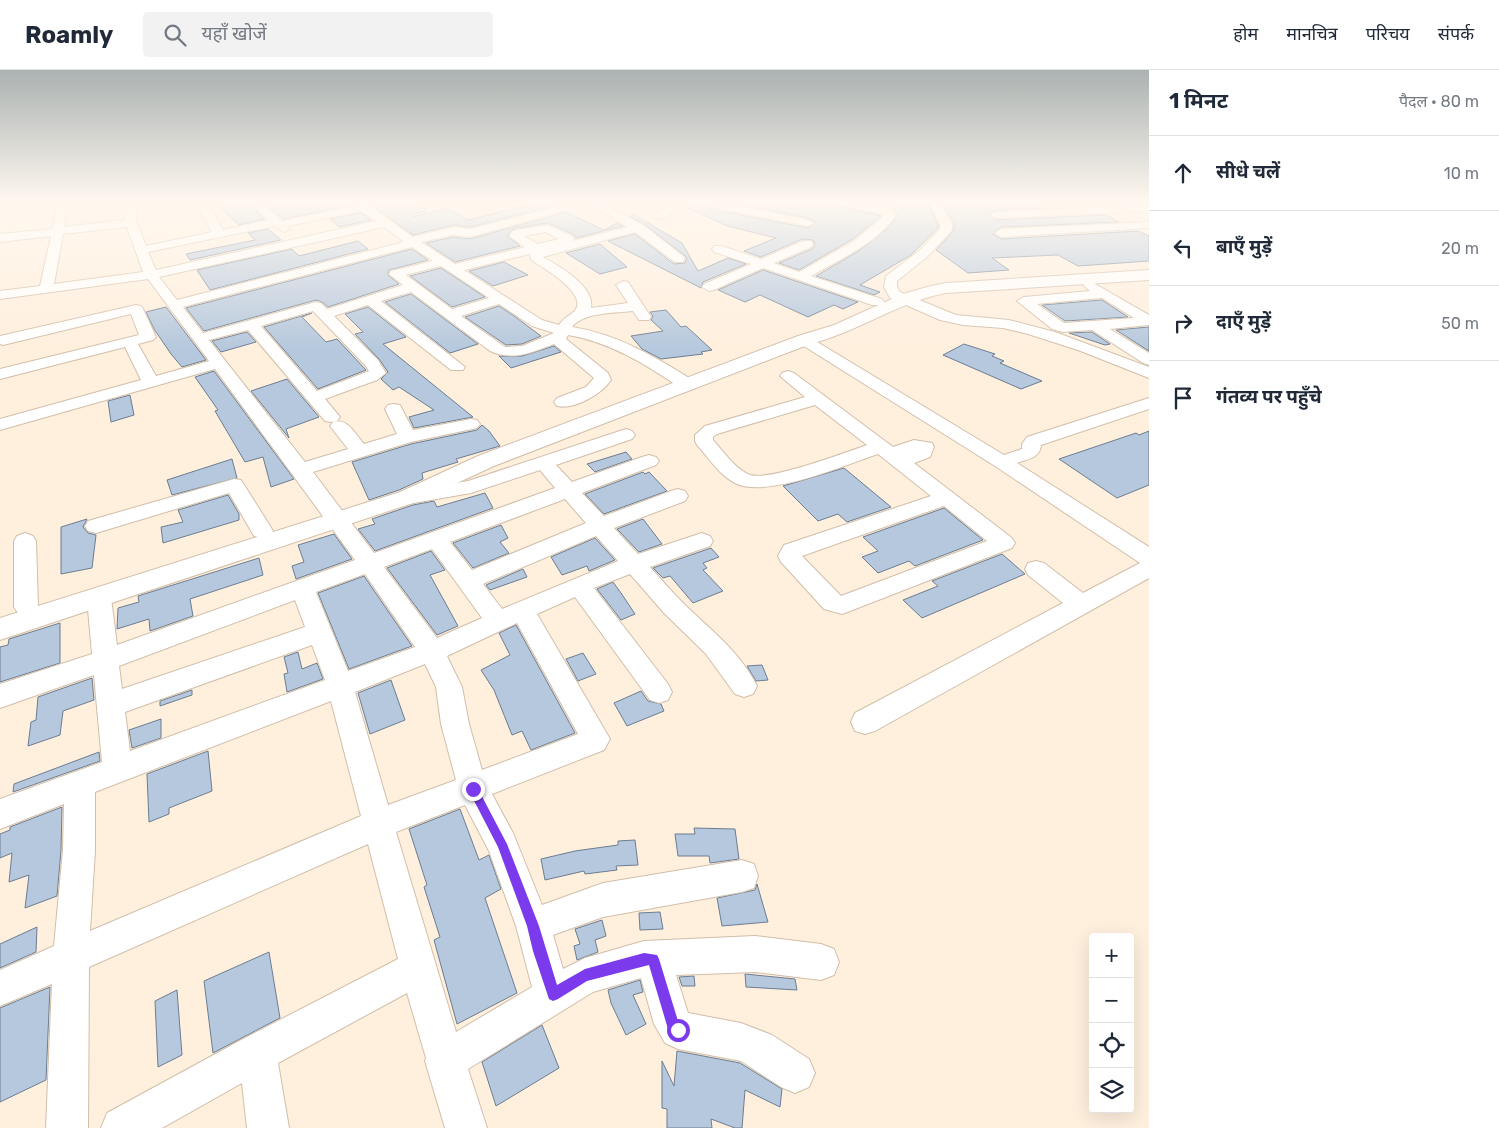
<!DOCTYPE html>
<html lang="hi">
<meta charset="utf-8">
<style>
:root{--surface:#fff;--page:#f2f2f3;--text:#1f2937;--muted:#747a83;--line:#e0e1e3}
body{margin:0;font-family:Rubik,"Noto Sans Devanagari",sans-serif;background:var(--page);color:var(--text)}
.controls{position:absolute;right:15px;bottom:15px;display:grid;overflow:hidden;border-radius:5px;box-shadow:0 5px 20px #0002}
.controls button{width:45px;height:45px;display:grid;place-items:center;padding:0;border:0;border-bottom:1px solid var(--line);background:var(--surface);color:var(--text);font:25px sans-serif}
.stop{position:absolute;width:15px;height:15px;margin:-11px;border:4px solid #7c3aed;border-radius:50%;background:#fff}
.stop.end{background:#7c3aed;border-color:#fff;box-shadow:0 1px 5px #0008}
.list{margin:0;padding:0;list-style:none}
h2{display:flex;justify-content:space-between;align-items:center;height:65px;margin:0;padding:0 20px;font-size:21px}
h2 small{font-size:16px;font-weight:400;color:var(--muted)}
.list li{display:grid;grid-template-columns:32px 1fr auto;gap:15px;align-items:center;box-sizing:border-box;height:75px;padding:0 20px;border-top:1px solid var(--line)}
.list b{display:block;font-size:19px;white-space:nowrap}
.list em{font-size:16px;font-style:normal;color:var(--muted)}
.icon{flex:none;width:28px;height:28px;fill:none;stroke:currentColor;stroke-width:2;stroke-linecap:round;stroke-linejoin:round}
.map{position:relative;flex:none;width:1149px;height:1058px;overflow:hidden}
header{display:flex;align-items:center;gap:30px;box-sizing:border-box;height:70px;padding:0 25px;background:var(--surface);border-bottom:1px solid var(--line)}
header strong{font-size:24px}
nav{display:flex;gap:28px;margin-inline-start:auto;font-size:18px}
.search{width:350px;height:45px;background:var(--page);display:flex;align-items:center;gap:12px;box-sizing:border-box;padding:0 18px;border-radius:5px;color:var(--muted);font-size:19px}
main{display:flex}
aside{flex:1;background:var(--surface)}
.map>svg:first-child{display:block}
</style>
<header>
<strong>Roamly</strong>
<div class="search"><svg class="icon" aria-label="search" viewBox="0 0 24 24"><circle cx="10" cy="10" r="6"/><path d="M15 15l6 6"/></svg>यहाँ खोजें</div>
<nav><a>होम</a><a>मानचित्र</a><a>परिचय</a><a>संपर्क</a></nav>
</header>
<main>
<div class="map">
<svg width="1149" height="1058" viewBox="0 0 1149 1058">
<rect width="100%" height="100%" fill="#ffefdd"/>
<g fill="#b5c8dd" stroke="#6c7d91">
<polygon points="215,133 248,133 264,149 239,155"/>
<polygon points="265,133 351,133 352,135 283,149"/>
<polygon points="369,133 425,133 426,141 413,144 413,147 447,138 468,150 536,133 548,133 553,136 470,157 453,155 413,165"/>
<polygon points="686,133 709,133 710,138 715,140 808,158 816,152 808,148 734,133 841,133 844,137 881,146 853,169 799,200 779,193 812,179 815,175 813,170 802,169 761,187 744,181 776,168 727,156 684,136"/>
<polygon points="891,133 927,133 938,154 938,158 911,185 860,215 880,222 874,225 816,206 857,182 888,158 897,146"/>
<polygon points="942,133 1034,133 1042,138 996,140 988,144 996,150 1106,145 1119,152 1001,157 993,164 1001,169 1138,161 1149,166 1149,191 1078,196 1058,185 992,188 1009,200 968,203 936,180 954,160 954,153"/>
<polygon points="563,141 604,160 617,153 623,156 576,168 573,164 548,153 517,158 512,160 507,166 520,176 455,192 426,173 453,167 470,169 560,144"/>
<polygon points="361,143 371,150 339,157 330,149"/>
<polygon points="633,144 682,173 698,201 728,188 746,194 703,212 701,218 608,171 635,164 674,194 685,193 687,188 684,185 644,154 630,146"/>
<polygon points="268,159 281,170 190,190 186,184 255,170 248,163"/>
<polygon points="358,171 368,179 210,220 197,200 292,179 299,186"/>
<polygon points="600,174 627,197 600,204 566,183"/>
<polygon points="412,179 428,190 389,200 388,205 399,214 328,237 322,232 316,230 204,261 186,238"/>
<polygon points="504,192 528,205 493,216 469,201"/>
<polygon points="441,198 485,227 452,237 410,206"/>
<polygon points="763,200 858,232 843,239 834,235 808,247 760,225 745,232 718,220"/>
<polygon points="411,224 478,274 450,283 385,232"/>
<polygon points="1102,230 1128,247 1065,251 1042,235"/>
<polygon points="499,236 514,246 541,266 522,274 506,275 465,247"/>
<polygon points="166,237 206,290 182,297 171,284 154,259 146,242"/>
<polygon points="368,237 406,267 383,274 473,347 414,358 409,347 434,340 399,317 393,320 381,309 388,302 379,289 355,264 363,262 345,244"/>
<polygon points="666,240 681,257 686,256 712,280 701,282 703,284 661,289 642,279 631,266 663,261 651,250 653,246 650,242"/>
<polygon points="312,243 302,247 326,272 337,269 366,300 318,319 264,257"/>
<polygon points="1149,257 1149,281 1116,260"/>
<polygon points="247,262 256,272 221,282 212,271"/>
<polygon points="1092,262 1110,274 1105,275 1069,263"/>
<polygon points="964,274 995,284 992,286 1004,291 1000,293 1042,311 1021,319 943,285"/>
<polygon points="554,276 561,282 511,298 499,286 522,286"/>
<polygon points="214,301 294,409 271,417 263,387 245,392 215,341 218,340 195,307"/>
<polygon points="287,309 319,347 286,359 289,368 251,321"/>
<polygon points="130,325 134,345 111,352 108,331"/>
<polygon points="482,355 489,361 500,376 456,389 458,392 422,403 423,409 399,420 369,430 352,392 411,374 477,360"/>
<polygon points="1149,361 1149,415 1117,428 1059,389 1136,363 1139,365"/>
<polygon points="626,382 632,389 595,402 587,394"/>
<polygon points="232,389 237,408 172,425 167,410"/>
<polygon points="844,398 891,437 847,452 838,444 818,451 783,416"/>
<polygon points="643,402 645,404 649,402 667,421 604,444 585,424"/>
<polygon points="485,423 493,438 375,481 358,459 375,454 372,449 413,435 434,431 437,437"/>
<polygon points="228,425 239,444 239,450 163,473 161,457 183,452 178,440"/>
<polygon points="944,438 983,470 915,496 909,491 878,503 862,487 878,481 863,467"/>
<polygon points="87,449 83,457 88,463 96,465 92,498 61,504 61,457"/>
<polygon points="643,449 662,474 639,482 617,459"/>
<polygon points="501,455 508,468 500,472 509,483 473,498 453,473"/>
<polygon points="334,464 352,489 296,509 292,496 304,492 298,475"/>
<polygon points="595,468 615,490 589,501 587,496 562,505 551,487"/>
<polygon points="711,478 719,487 703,493 707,498 703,500 723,521 693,533 670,506 663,508 653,498"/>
<polygon points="431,481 445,500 430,505 458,556 437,565 387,498"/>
<polygon points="1002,484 1025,504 922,548 903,530 938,516 932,511"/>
<polygon points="259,488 263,505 190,529 193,546 150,561 149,549 117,559 118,538 139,532 138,526"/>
<polygon points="523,499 527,507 490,520 486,515"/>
<polygon points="364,506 412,576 349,599 318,523"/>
<polygon points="613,512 621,523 635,544 621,550 597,519"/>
<polygon points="60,553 60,593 0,612 0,577 8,575 9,569"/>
<polygon points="516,555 575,663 531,680 522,661 512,665 494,620 481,600 510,585 499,563"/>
<polygon points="298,582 302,599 317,593 323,609 287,622 284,604 288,603 284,587"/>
<polygon points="583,583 596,604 578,611 566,589"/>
<polygon points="762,595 768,610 756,611 747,596"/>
<polygon points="92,608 94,630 63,641 60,665 28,676 31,652 36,650 38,627"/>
<polygon points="391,610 405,650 370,664 358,623"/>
<polygon points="192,620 192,625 160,636 160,631"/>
<polygon points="641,621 648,631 661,634 664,641 627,656 614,633"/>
<polygon points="161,649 161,668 132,678 129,660"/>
<polygon points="208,681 212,721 169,738 169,744 149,752 147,704"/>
<polygon points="99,682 100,691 13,722 14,714"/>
<polygon points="62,737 61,780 57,826 25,838 29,805 9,812 12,783 0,788 0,764 10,760 10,757"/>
<polygon points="460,739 479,790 489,785 501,819 485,828 517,923 457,954 434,870 440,867 424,817 427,815 409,759"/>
<polygon points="694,758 735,759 739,789 710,793 709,786 678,786 675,764 695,764"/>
<polygon points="635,770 638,795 616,796 617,800 585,804 584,801 545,810 541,789 575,781 618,775 618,771"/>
<polygon points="757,814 768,852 722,856 717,828 755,820"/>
<polygon points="660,842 663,859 640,860 639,843"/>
<polygon points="602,850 606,866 595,870 598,882 577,890 574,876 580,874 575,859"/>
<polygon points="37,857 36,882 0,898 0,874"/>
<polygon points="269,882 280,948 213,983 204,911"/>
<polygon points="745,904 795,909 797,920 746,917"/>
<polygon points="694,906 695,916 682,916 679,907"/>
<polygon points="640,910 643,922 633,925 646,954 626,965 611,933 608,920"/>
<polygon points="50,917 46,1010 0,1032 0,938"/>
<polygon points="177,920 182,985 158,997 155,931"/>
<polygon points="542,955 559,998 496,1036 482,992"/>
<polygon points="677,981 740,993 782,1019 780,1037 745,1020 742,1058 735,1058 711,1049 712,1058 667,1058 667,1039 662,1038 662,991 674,1016"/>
</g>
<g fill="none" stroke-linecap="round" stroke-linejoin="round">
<g stroke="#d1bea9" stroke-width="2">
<g id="minor">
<path d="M58 133H68L64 157 125 150V133H135L137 153 146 176 212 162 196 133H207L223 160 268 150 250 133H262L282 151 355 136 353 133H365L413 167 453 157 470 159 556 137 562 140 560 142 470 167 453 165 421 172 455 194 525 177 509 166 513 161 517 160 547 155 572 166 574 169 572 171 628 157 587 133H601L643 155 683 186 685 189 683 192H675L635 162 543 187C559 196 595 216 591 238L628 233 616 215 623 211 628 212 651 247 649 250H639L633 241C615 243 584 242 572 257 617 264 656 287 694 311L696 315 694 319H682C647 295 610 272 568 265L566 269 608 303 611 310C602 324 574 340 557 336L554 332 557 328 586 317 594 308 554 274C532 283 512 291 490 281L411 222 381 231 465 297 463 300H451L368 235 334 246 378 290 386 303 377 310 325 329 340 347 337 351 331 352 325 351 248 260 209 270 305 392 348 379 330 356 333 352C348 348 355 364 364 374L397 364 385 339 388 335 394 334 400 335 413 360 471 349 477 350 480 354 477 358 411 372 313 402 374 483 555 418 540 400 471 423 408 434 401 432 398 427 401 422 468 411 626 359 632 361 635 365 632 369 556 395 572 412 642 387 649 385 656 387 659 391 656 395 582 423 604 446 671 421 678 419 685 421 688 426 685 431 614 458 638 484 702 463 710 466 713 471 710 476 650 497C660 508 670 520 681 531 708 558 740 581 757 616L753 624 744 627 735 624 706 584 664 543 630 504 594 518 668 614 672 622 668 630 659 633 650 630 575 527 537 544 610 669 604 680 492 724 513 763 542 835 603 813 742 790 754 794 758 806 754 818 742 822 603 847 553 865 563 899 585 888 644 871 755 866 821 874 834 879 839 892 834 905 821 910 755 902 676 905 688 943 741 953 772 965 809 989 815 1003 809 1017 795 1023 781 1017 741 991 678 979 665 973 654 954 641 908 593 922 468 999 487 1058H445L425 991 426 988 407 923 278 993 289 1058H247L242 1013 162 1058H101L107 1043 243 969 398 889 368 774 89 897 88 1058H46L52 914 0 936V900L54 876 63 780 64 734 0 759V729L102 692 94 605 0 638V614L92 584 87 528 91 522 99 519 107 522 111 528 117 575 355 490 215 299 0 360V349L141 310 125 277 0 309V299L139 265 131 244 3 275 0 274V266L136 235 141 236 143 239 156 267 153 270 138 274 156 306 209 291 148 209 0 229V221L40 216 51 166 0 172V164L52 159ZM361 141 376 151 156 200 148 182 274 156 284 162 290 159 288 156ZM127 157 143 202 54 214 63 164ZM384 157 404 172 177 230 159 207ZM545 162 559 169 538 174 524 166ZM412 177 433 191 391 201 389 204 403 215 327 239 321 233 316 232 203 263 183 237ZM530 184 531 190C542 197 586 222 576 239 573 244 564 247 559 255L542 250 464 200ZM441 196 489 228 452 239 406 205ZM499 234 532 256 554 263 522 276 505 277 461 246ZM313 241 365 295 369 301 317 321 261 256ZM565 429 586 453 472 500 450 472ZM596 466 618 491 502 539 483 514ZM432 479 482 548 437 568 384 497ZM365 504 415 577 348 601 316 522ZM295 530 305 557 122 619 119 596ZM517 553 578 664 482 700 469 654 462 617 447 586ZM312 575 325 610 130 681 125 642ZM425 594 436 617 441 654 456 710 388 735 355 622ZM331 631 361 746 90 861 95 780V722ZM465 735 489 781 516 856 532 917 456 962 396 762Z"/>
<polygon points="671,133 684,133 664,148 656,148 654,146 656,144"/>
<polygon points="711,133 723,133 808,150 814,153 808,156 715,138 711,137"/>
<path d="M843 133H863L879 137 878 133H889L895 147C874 175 840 189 811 206L882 229 884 232 882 235H872L763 198 714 220 709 221 702 217 704 214 751 194 714 182 712 179 714 176H722L761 189 803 171H811L813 174 811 177 774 193 799 202 854 171 883 147 882 144 844 135Z"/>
<polygon points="929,133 940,133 952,154 952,160 927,187 897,211 897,217 900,222 956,245 1009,250 1055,262 1149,297 1149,308 1078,280 1028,264 1003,258 963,255 940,250 890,228 884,217 886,206 919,181 940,159 940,154"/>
<polygon points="1149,135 1149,141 996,148 990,145 996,142"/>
<polygon points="1149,152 1149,158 1001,167 995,163 1001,159"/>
<path d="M1090 211 1149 245V255L1110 259 1149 283V295L1143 293 1092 260 1062 262 1052 259 1017 231 1024 227 1090 221 1083 215ZM1102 228 1134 248 1064 253 1037 234Z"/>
<path d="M804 265 809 267 1004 385 1022 379V374L1027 367 1149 328V339L1041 375C1040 388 1028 389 1017 393L1149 477V508L875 661 865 664 855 661 851 652 855 643 1063 533 1028 505 1025 499 1028 493 1036 491 1044 493 1083 523 1140 493 995 396 799 273 796 270 799 267Z"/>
<path d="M788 301 794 303 893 377 914 370 932 373 934 377 930 387 914 393 1012 468 1015 473 1012 478 850 541 842 544 824 539 781 492 778 486 784 475 931 426 878 384C845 395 766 429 735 413 719 405 709 388 697 375L695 371V365L705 356 805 327 780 306 782 303ZM815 335 867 375C844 383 770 411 750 405 735 399 724 382 713 370V367L717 364ZM944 436 987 471 841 526 802 486Z"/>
<polygon points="234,409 241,410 270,456 273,461 270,466 262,468 254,466 229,423 96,463 88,461 85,456 88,451"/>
<polygon points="25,463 33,466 36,471 38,537 34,543 26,546 18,543 14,537 14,471 17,466"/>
</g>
</g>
<g stroke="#d1bea9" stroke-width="2">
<path id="tertiary" d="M1149 200V210L946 223C898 232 858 262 810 274L494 396 416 432 0 570V548L400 422 478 386 798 266 834 255 903 224 927 217 946 213Z"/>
</g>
<polyline stroke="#9b8f82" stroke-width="2" stroke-dasharray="2 1" stroke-linecap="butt" points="388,136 396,133"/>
<use href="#minor" fill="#fff" fill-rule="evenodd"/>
<use href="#tertiary" fill="#fff" fill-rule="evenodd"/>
</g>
<linearGradient id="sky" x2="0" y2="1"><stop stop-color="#abb2b1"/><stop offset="0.47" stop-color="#fff8f0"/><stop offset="1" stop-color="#fff8f0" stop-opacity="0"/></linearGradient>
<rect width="1149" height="281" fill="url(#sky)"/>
<polygon fill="#7c3aed" points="473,714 476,715 507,774 539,856 557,915 585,899 644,883 657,885 659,889 678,951 684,960 682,965 678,967 673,965 668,959 649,895 587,911 558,929 553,931 549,929 533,881 527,856 498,777 468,719"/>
</svg>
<div class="controls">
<button>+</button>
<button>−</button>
<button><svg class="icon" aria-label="locate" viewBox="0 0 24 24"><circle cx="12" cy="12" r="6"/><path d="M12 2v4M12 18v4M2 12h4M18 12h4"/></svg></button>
<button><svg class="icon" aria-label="layers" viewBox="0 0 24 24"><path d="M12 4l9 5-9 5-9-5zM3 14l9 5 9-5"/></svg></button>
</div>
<div class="stop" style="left:678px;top:960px"></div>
<div class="stop end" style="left:473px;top:719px"></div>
</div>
<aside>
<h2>1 मिनट<small>पैदल · 80 m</small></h2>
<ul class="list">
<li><svg class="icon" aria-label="ahead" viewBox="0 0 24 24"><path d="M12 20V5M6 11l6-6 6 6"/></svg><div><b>सीधे चलें</b></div><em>10 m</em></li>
<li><svg class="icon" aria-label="left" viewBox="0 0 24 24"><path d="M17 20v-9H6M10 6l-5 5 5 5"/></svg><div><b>बाएँ मुड़ें</b></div><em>20 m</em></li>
<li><svg class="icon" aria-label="right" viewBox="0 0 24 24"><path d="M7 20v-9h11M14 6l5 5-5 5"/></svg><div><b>दाएँ मुड़ें</b></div><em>50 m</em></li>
<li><svg class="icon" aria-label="arrive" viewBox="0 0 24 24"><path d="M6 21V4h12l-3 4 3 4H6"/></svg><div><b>गंतव्य पर पहुँचे</b></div></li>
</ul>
</aside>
</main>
